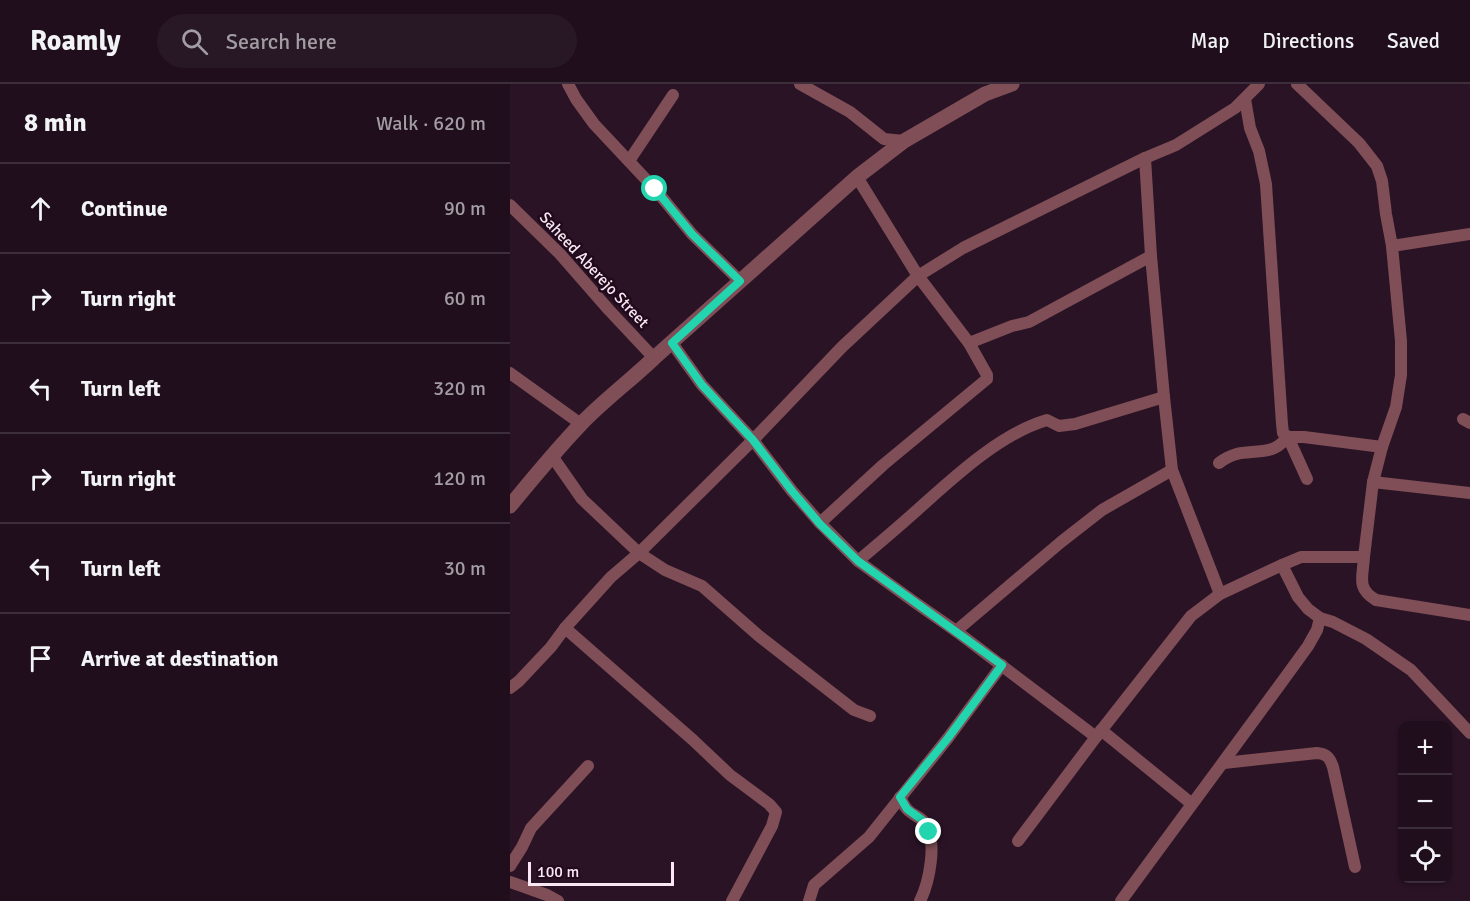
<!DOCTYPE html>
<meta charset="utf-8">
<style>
:root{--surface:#200e1c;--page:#281725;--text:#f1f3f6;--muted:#a29ca3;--line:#3d2e3b}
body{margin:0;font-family:Signika,sans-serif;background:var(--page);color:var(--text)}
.controls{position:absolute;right:18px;bottom:18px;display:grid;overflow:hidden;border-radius:12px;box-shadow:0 2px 4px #0004}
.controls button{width:54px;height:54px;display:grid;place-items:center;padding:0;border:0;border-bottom:2px solid var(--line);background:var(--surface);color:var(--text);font:30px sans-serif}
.scale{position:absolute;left:18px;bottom:15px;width:146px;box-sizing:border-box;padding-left:6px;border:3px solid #f9e8f4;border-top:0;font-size:16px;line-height:21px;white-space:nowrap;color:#f9e8f4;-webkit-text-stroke:4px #200a1b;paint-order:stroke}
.stop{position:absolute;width:18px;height:18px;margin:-14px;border:4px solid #22d5af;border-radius:50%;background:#fff}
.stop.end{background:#22d5af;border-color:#fff;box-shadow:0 2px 6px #0008}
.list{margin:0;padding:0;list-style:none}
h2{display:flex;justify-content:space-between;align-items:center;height:78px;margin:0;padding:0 24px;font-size:26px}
h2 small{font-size:20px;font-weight:400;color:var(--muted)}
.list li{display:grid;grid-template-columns:39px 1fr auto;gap:18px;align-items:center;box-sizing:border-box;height:90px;padding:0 24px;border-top:2px solid var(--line)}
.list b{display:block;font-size:22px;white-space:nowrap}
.list em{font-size:20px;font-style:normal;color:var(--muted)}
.icon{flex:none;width:33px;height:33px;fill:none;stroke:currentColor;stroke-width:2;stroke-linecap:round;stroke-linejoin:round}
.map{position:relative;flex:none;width:960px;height:817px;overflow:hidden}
header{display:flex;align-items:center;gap:36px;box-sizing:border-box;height:84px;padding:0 30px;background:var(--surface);border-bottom:2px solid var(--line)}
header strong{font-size:28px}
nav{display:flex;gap:33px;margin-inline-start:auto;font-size:21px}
.search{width:420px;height:54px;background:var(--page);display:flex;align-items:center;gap:15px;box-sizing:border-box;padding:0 21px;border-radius:33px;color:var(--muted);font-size:22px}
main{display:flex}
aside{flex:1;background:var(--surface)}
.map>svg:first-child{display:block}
</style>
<header>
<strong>Roamly</strong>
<div class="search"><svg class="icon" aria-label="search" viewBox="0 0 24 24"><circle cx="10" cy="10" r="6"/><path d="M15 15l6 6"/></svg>Search here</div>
<nav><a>Map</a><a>Directions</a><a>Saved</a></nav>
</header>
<main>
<aside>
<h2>8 min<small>Walk · 620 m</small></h2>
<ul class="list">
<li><svg class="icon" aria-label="ahead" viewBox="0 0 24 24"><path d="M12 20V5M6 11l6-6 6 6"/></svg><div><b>Continue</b></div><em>90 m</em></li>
<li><svg class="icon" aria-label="right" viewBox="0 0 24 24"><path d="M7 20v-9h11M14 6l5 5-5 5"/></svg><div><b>Turn right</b></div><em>60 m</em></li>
<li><svg class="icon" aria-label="left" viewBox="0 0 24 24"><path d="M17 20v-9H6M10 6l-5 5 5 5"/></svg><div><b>Turn left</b></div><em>320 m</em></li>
<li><svg class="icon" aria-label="right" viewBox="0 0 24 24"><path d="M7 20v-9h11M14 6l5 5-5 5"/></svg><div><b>Turn right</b></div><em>120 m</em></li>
<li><svg class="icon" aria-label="left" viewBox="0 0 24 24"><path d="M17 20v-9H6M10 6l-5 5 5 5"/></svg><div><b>Turn left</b></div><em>30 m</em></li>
<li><svg class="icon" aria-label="arrive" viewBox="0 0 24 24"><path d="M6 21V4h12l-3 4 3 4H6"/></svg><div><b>Arrive at destination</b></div></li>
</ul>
</aside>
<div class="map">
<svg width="960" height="817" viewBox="0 0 960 817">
<rect width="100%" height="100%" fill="#2a1325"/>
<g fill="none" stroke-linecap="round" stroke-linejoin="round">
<g stroke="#7f4e56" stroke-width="12">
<polyline points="58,0 66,15 84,40 145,105 182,150 230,197"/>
<polyline points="290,0 340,28 374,55 394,57"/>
<polyline points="787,0 849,59 867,82 872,97 876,130 882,162 891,257 891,291 886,323 872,363 863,398 854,473"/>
<polyline points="735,15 740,44 749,67 756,100 772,340 773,349 778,353 797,395"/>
<polyline points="635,74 641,172 654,313 662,386 710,510"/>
<polyline points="119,77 163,11"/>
<polyline points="0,121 50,170 99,226 144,274"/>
<polyline points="882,162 960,150"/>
<polyline points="162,259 192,301 243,356 282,407 310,439 348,477 403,517 446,547 586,653"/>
<polyline points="459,259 502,242 519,238 641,172"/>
<polyline points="0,289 71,340"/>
<polyline points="953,335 960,339"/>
<polyline points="42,372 72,415 129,469 155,486 192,502 249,552 344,626 360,632"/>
<path d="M709 379C728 364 742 371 762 365 769 363 773 358 778 353H794L872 363"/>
<polyline points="863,398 960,409"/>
<polyline points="310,439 373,381 477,295 477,291 459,259 408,192 347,93"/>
<path d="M348 477C367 461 386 445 405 428 442 395 489 350 537 336L549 342 565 340 654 313"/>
<polyline points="772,481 788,513 798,525 810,534 823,538 856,555 901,586 960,649"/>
<polyline points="55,544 183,656 220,691 259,720 266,728 262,742 222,817"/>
<polyline points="446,547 551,458 592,426 662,386"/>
<polyline points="0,604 9,597 41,563 55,544 101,493 129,469 243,356 332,263 408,192 453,164 635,74 666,61 725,24 749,0"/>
<polyline points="591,646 682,720"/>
<path d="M714 679 807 669C817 670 820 674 823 683L845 783"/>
<path d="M390 713C392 717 394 722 397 725 402 731 411 733 415 739 428 757 419 799 410 817"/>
<path d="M508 757 586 653 681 532 710 510 772 481 791 473H854C853 493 846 504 866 516L960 531"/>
<polyline points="0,782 12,763 21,744 78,682"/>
<polyline points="0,798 37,811 48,817"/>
<polyline points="299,817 304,801 359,753 438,654 492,581"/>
<path d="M611 817C673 732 736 648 798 562L807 546 810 534"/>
</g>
<path stroke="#7f4e56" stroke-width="15" d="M0 422C23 394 46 366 71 340 94 316 120 297 144 274L347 93 394 57 475 10 502 0"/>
</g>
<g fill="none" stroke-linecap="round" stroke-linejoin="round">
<polyline stroke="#22d5af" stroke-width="8" points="145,105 182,150 230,197 162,259 192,301 243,356 282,407 310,440 348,477 492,581 438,654 390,713 397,725 415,738 419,748"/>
</g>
<g text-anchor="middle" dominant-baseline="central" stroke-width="5" stroke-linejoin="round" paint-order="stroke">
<g font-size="16" fill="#f9e8f4" stroke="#200a1b">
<text transform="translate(84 186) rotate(47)">Saheed Aberejo Street</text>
</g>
</g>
</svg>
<div class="controls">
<button>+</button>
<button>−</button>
<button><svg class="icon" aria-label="locate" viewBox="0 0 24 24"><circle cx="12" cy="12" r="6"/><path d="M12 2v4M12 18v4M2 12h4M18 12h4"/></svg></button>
</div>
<div class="scale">100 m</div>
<div class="stop" style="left:145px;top:105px"></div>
<div class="stop end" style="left:419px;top:748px"></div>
</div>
</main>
